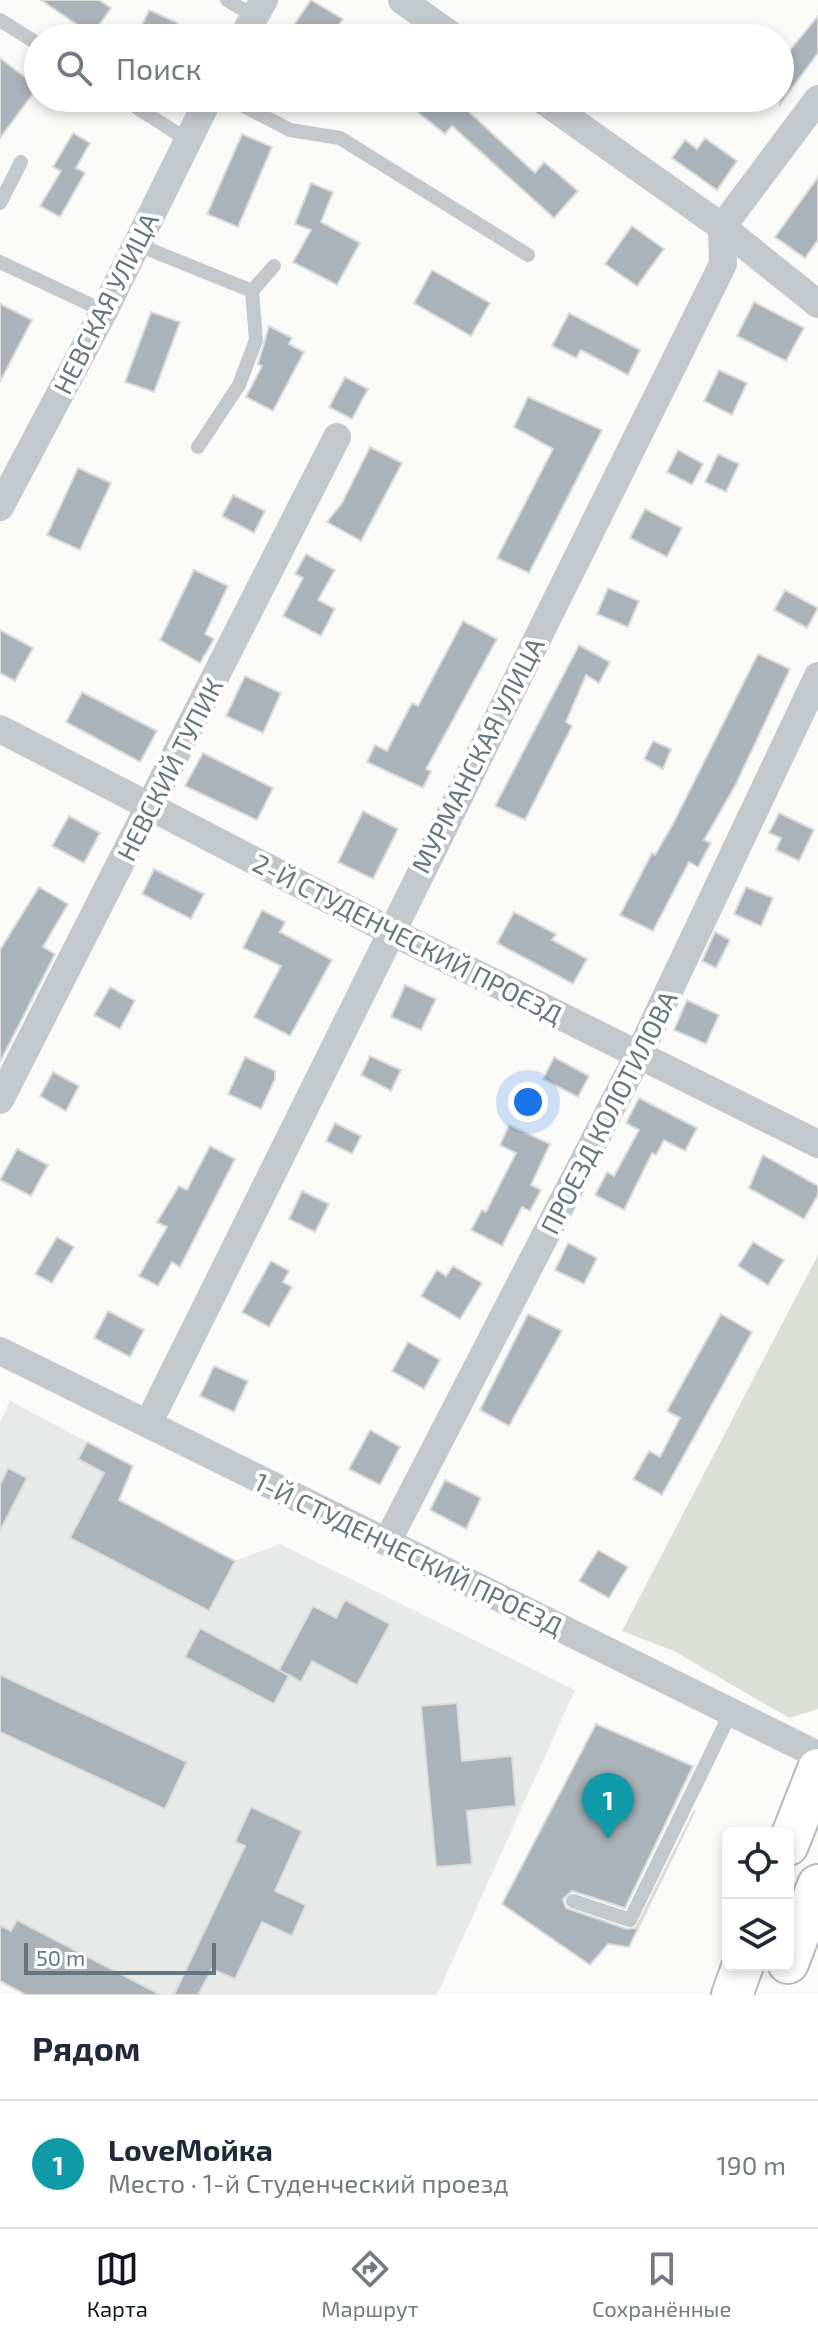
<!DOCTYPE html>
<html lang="ru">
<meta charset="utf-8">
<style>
:root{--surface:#fff;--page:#f2f2f3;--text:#1f2937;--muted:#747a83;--line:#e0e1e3;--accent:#111827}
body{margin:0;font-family:"Exo 2",sans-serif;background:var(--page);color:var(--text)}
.controls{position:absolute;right:24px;bottom:24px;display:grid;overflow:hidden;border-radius:12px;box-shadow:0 4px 12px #0003}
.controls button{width:72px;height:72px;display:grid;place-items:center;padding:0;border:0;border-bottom:2px solid var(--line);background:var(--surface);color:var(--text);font:40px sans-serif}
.scale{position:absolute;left:24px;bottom:20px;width:192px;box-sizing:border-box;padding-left:8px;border:4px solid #657683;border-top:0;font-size:22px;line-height:28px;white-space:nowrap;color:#657683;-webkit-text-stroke:6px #fff;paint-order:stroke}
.you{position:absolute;left:528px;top:1102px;width:28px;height:28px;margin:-20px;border:6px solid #fff;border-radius:50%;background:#1a73e8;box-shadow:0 0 0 12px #1a73e833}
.badge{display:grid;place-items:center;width:52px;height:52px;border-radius:50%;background:var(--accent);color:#fff;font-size:26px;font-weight:700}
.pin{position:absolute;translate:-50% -66px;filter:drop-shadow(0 2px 4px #0008)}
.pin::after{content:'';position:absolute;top:42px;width:28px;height:24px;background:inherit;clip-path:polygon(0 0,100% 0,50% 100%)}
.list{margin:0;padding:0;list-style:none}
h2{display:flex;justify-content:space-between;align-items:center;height:104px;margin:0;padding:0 32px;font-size:34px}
h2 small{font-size:26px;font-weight:400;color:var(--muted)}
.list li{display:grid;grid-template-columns:52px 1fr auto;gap:24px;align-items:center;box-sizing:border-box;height:128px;padding:0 32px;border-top:2px solid var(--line)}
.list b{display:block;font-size:30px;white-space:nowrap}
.list p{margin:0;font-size:26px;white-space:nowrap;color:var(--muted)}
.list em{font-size:26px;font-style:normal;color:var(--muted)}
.icon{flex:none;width:44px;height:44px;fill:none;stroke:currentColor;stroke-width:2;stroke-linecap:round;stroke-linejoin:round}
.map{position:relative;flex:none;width:818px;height:1995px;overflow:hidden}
.search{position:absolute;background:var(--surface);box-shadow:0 4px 12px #0003;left:24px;right:24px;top:24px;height:88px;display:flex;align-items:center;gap:20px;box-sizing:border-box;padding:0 28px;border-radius:44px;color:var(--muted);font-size:30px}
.sheet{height:232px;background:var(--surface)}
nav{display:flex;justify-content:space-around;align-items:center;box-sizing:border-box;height:112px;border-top:2px solid var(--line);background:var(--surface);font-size:22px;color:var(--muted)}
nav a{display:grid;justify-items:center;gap:4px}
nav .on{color:var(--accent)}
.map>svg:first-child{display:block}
</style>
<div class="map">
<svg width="818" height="1995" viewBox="0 0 818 1995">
<rect width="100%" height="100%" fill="#fafaf8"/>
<polygon fill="#e8e9e9" points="10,1401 133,1466 119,1500 235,1561 280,1544 575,1690 437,1995 26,1995 0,1981 0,1422"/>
<polygon fill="#dadfd7" points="818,1255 818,1709 789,1718 674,1651 622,1631"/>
<g fill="#aab3b9" stroke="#dcdcda" stroke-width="2">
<polygon points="41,0 99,0 111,8 92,35"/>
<polygon points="311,0 343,19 329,38 285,38"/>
<polygon points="149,10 178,23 171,38 136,38"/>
<polygon points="818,16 818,53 780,104 780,62"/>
<polygon points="0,58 38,87 0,138"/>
<polygon points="400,98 454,98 535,173 544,162 578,191 554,218 452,126 445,134"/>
<polygon points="73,133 90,143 76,168 85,173 60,217 40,206 61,171 53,167"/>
<polygon points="242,134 272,147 238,227 207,214"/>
<polygon points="705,138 737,161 717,190 672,158 685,140 697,149"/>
<polygon points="818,177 818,240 805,258 775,237"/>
<polygon points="311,183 333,192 321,222 360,243 337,285 293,262 311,230 295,224"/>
<polygon points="632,226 664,249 637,286 605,264"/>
<polygon points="432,270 490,303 471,336 414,303"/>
<polygon points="754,302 804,328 786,361 737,336"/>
<polygon points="0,304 32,320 0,382"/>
<polygon points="151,312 180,322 154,392 125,382"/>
<polygon points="569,313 640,350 628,375 581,350 576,358 552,346"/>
<polygon points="269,326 292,338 289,344 304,352 273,411 246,397 262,366 258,364"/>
<polygon points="719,370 747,383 732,415 704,401"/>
<polygon points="345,377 368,389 352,419 329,407"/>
<polygon points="528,397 602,430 529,573 497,558 553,449 514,427"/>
<polygon points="370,447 402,463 361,541 327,522 342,503"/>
<polygon points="678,450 703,464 692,485 667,472"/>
<polygon points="718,454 739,464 726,492 705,482"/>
<polygon points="78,468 111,483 80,550 47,535"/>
<polygon points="233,495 265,511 254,533 222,516"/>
<polygon points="645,509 682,528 667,557 630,538"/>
<polygon points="306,554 335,570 318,600 335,609 321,636 283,616 303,578 295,574"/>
<polygon points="194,570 228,586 205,634 214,639 200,663 160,640"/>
<polygon points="608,588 639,601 628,627 597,614"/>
<polygon points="785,590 818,608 807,628 774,610"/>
<polygon points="463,621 497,639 426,769 431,771 423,788 367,762 375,745 387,751 412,703 418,706"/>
<polygon points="0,630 33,648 15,681 0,673"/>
<polygon points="579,645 610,662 599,683 586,675 566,722 572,726 525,820 495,806"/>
<polygon points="758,654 790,669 736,784 704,840 711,843 698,867 689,862 653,931 620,915 652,853 655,855 673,824"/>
<polygon points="245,676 281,693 263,733 226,716"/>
<polygon points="82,692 157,731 140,762 66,722"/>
<polygon points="653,741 671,749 663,769 644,759"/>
<polygon points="203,753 273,788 257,820 185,786"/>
<polygon points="363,811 398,829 373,879 338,862"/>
<polygon points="779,813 814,830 799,861 776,850 781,838 769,833"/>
<polygon points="69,816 100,833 84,863 52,846"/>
<polygon points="154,869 204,894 191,919 142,894"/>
<polygon points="39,887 68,904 43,947 55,954 0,1062 0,950"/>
<polygon points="746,887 773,898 761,926 734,914"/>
<polygon points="262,910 285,922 280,932 332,960 290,1036 254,1017 281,966 243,948"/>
<polygon points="514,912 556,934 552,940 587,959 573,984 497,943"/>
<polygon points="715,932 730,940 716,968 702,961"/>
<polygon points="405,985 436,999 421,1030 391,1017"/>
<polygon points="110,987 135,1001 120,1029 94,1015"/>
<polygon points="687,1000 719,1015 706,1044 674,1030"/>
<polygon points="370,1056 401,1070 391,1091 361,1075"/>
<polygon points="245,1057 275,1071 275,1079 261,1109 228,1094"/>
<polygon points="554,1057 589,1076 578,1097 543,1079"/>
<polygon points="53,1072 79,1086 66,1111 40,1096"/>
<polygon points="639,1098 697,1128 685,1151 664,1140 656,1155 652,1153 624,1210 595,1195 607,1172 614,1176 639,1130 626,1123"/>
<polygon points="335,1123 361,1136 352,1154 326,1141"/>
<polygon points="509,1125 550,1144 531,1185 541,1190 530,1211 522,1207 502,1246 471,1230 482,1210 486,1212 516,1153 500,1145"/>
<polygon points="210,1146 235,1159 180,1267 172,1262 158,1286 139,1276 167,1227 157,1222 179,1186 187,1190"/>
<polygon points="17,1149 48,1165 31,1196 0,1180"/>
<polygon points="763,1155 818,1186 818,1195 804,1219 749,1188"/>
<polygon points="302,1191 329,1204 315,1232 289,1219"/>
<polygon points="57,1237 74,1247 52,1283 35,1274"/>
<polygon points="753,1242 784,1260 768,1285 738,1266"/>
<polygon points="568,1243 597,1258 584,1284 555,1270"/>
<polygon points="271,1261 289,1271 283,1282 292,1287 269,1327 242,1312"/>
<polygon points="453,1266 482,1283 460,1319 421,1296 437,1270 446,1276"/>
<polygon points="108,1311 144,1330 130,1357 94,1338"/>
<polygon points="528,1314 562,1331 509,1426 480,1410"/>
<polygon points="721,1314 752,1332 662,1495 633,1479 649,1451 660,1457 680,1418 667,1411"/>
<polygon points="408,1342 440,1360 424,1389 392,1371"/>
<polygon points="214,1366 248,1381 234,1412 200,1396"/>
<polygon points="370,1430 400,1447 380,1485 349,1469"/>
<polygon points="87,1442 133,1466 119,1500 235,1561 209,1611 70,1538 104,1473 78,1459"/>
<polygon points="8,1468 27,1478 0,1531 0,1485"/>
<polygon points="445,1480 481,1498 466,1529 430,1510"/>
<polygon points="598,1550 628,1567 609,1598 579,1581"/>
<polygon points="345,1600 390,1624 357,1685 312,1661 301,1682 289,1675 274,1704 185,1657 200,1628 288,1675 279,1670 313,1606 336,1618"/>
<polygon points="0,1675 187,1762 165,1809 0,1732"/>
<polygon points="457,1703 462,1761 512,1756 516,1806 467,1811 472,1864 436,1867 421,1706"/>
<polygon points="596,1724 693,1766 625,1908 572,1891 563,1899 566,1908 627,1929 636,1928 695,1810 629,1947 608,1944 590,1965 502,1904"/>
<polygon points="251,1807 302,1831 275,1891 306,1905 292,1936 262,1922 235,1979 212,1969 198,1995 174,1995 245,1846 235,1842"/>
<polygon points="17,1920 161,1995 26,1995 0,1981 0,1925 11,1931"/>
</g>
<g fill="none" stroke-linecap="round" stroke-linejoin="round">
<g stroke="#b3babf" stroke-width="44">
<g id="secondary">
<polyline points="788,1845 818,1769"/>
<polyline points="788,1963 818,1885"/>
<polyline points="732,1995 743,1965"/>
</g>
</g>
<g stroke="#c3c8cc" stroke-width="14">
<polyline points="227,0 254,16"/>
<polyline points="0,20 38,44"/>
<polyline points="122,98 186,139"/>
<polyline points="228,98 290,130 340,138 528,255"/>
<polyline points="0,203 21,162"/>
<polyline points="136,244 252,291 274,266"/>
<polyline points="0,262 104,311"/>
<polyline points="198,447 239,385 256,340 252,291"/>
<polyline points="573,1901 630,1920 731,1712"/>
</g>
<g stroke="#c3c8cc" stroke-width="28">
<polyline points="402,0 455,38"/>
<polyline points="242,38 264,0"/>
<polyline points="540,98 722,227 818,304"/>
<polyline points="0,507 104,311 209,98"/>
<polyline points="0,729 390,931 818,1144"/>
<polyline points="0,1100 337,437"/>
<polyline points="0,1351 818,1755"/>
<polyline points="148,1424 723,264 722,227 818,99"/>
<polyline points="387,1542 639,1054 818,676"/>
</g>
<use href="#secondary" stroke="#fff" stroke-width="40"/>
</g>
<g text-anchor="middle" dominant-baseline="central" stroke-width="8" stroke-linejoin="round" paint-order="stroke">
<g font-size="26" fill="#657683" stroke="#fff">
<text transform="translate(105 303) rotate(-63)">НЕВСКАЯ УЛИЦА</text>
<text transform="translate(477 755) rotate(-63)">МУРМАНСКАЯ УЛИЦА</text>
<text transform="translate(169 769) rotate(-63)">НЕВСКИЙ ТУПИК</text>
<text transform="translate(408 938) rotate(27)">2-Й СТУДЕНЧЕСКИЙ ПРОЕЗД</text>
<text transform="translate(608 1112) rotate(-63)">ПРОЕЗД КОЛОТИЛОВА</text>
<text transform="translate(409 1553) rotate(26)">1-Й СТУДЕНЧЕСКИЙ ПРОЕЗД</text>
</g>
</g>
</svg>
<div class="controls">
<button><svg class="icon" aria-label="locate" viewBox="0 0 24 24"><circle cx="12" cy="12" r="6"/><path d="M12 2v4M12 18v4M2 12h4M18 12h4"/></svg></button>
<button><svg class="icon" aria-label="layers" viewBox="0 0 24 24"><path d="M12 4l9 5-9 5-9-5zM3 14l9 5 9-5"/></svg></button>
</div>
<div class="scale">50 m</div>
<div class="you"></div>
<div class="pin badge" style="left:608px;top:1839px;background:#0f9aa8">1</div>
<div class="search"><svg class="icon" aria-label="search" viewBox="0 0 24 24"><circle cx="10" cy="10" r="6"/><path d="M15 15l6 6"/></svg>Поиск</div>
</div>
<section class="sheet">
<h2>Рядом<small></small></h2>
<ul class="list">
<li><span class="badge" style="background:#0f9aa8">1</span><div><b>LoveМойка</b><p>Место · 1-й Студенческий проезд</p></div><em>190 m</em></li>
</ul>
</section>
<nav>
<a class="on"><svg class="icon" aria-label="map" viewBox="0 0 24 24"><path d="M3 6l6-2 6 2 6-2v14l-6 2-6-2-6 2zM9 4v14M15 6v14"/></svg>Карта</a>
<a><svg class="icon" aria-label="directions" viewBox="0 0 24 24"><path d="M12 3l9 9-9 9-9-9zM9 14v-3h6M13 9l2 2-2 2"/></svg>Маршрут</a>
<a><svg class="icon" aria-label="saved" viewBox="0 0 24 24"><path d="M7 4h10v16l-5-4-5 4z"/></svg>Сохранённые</a>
</nav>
